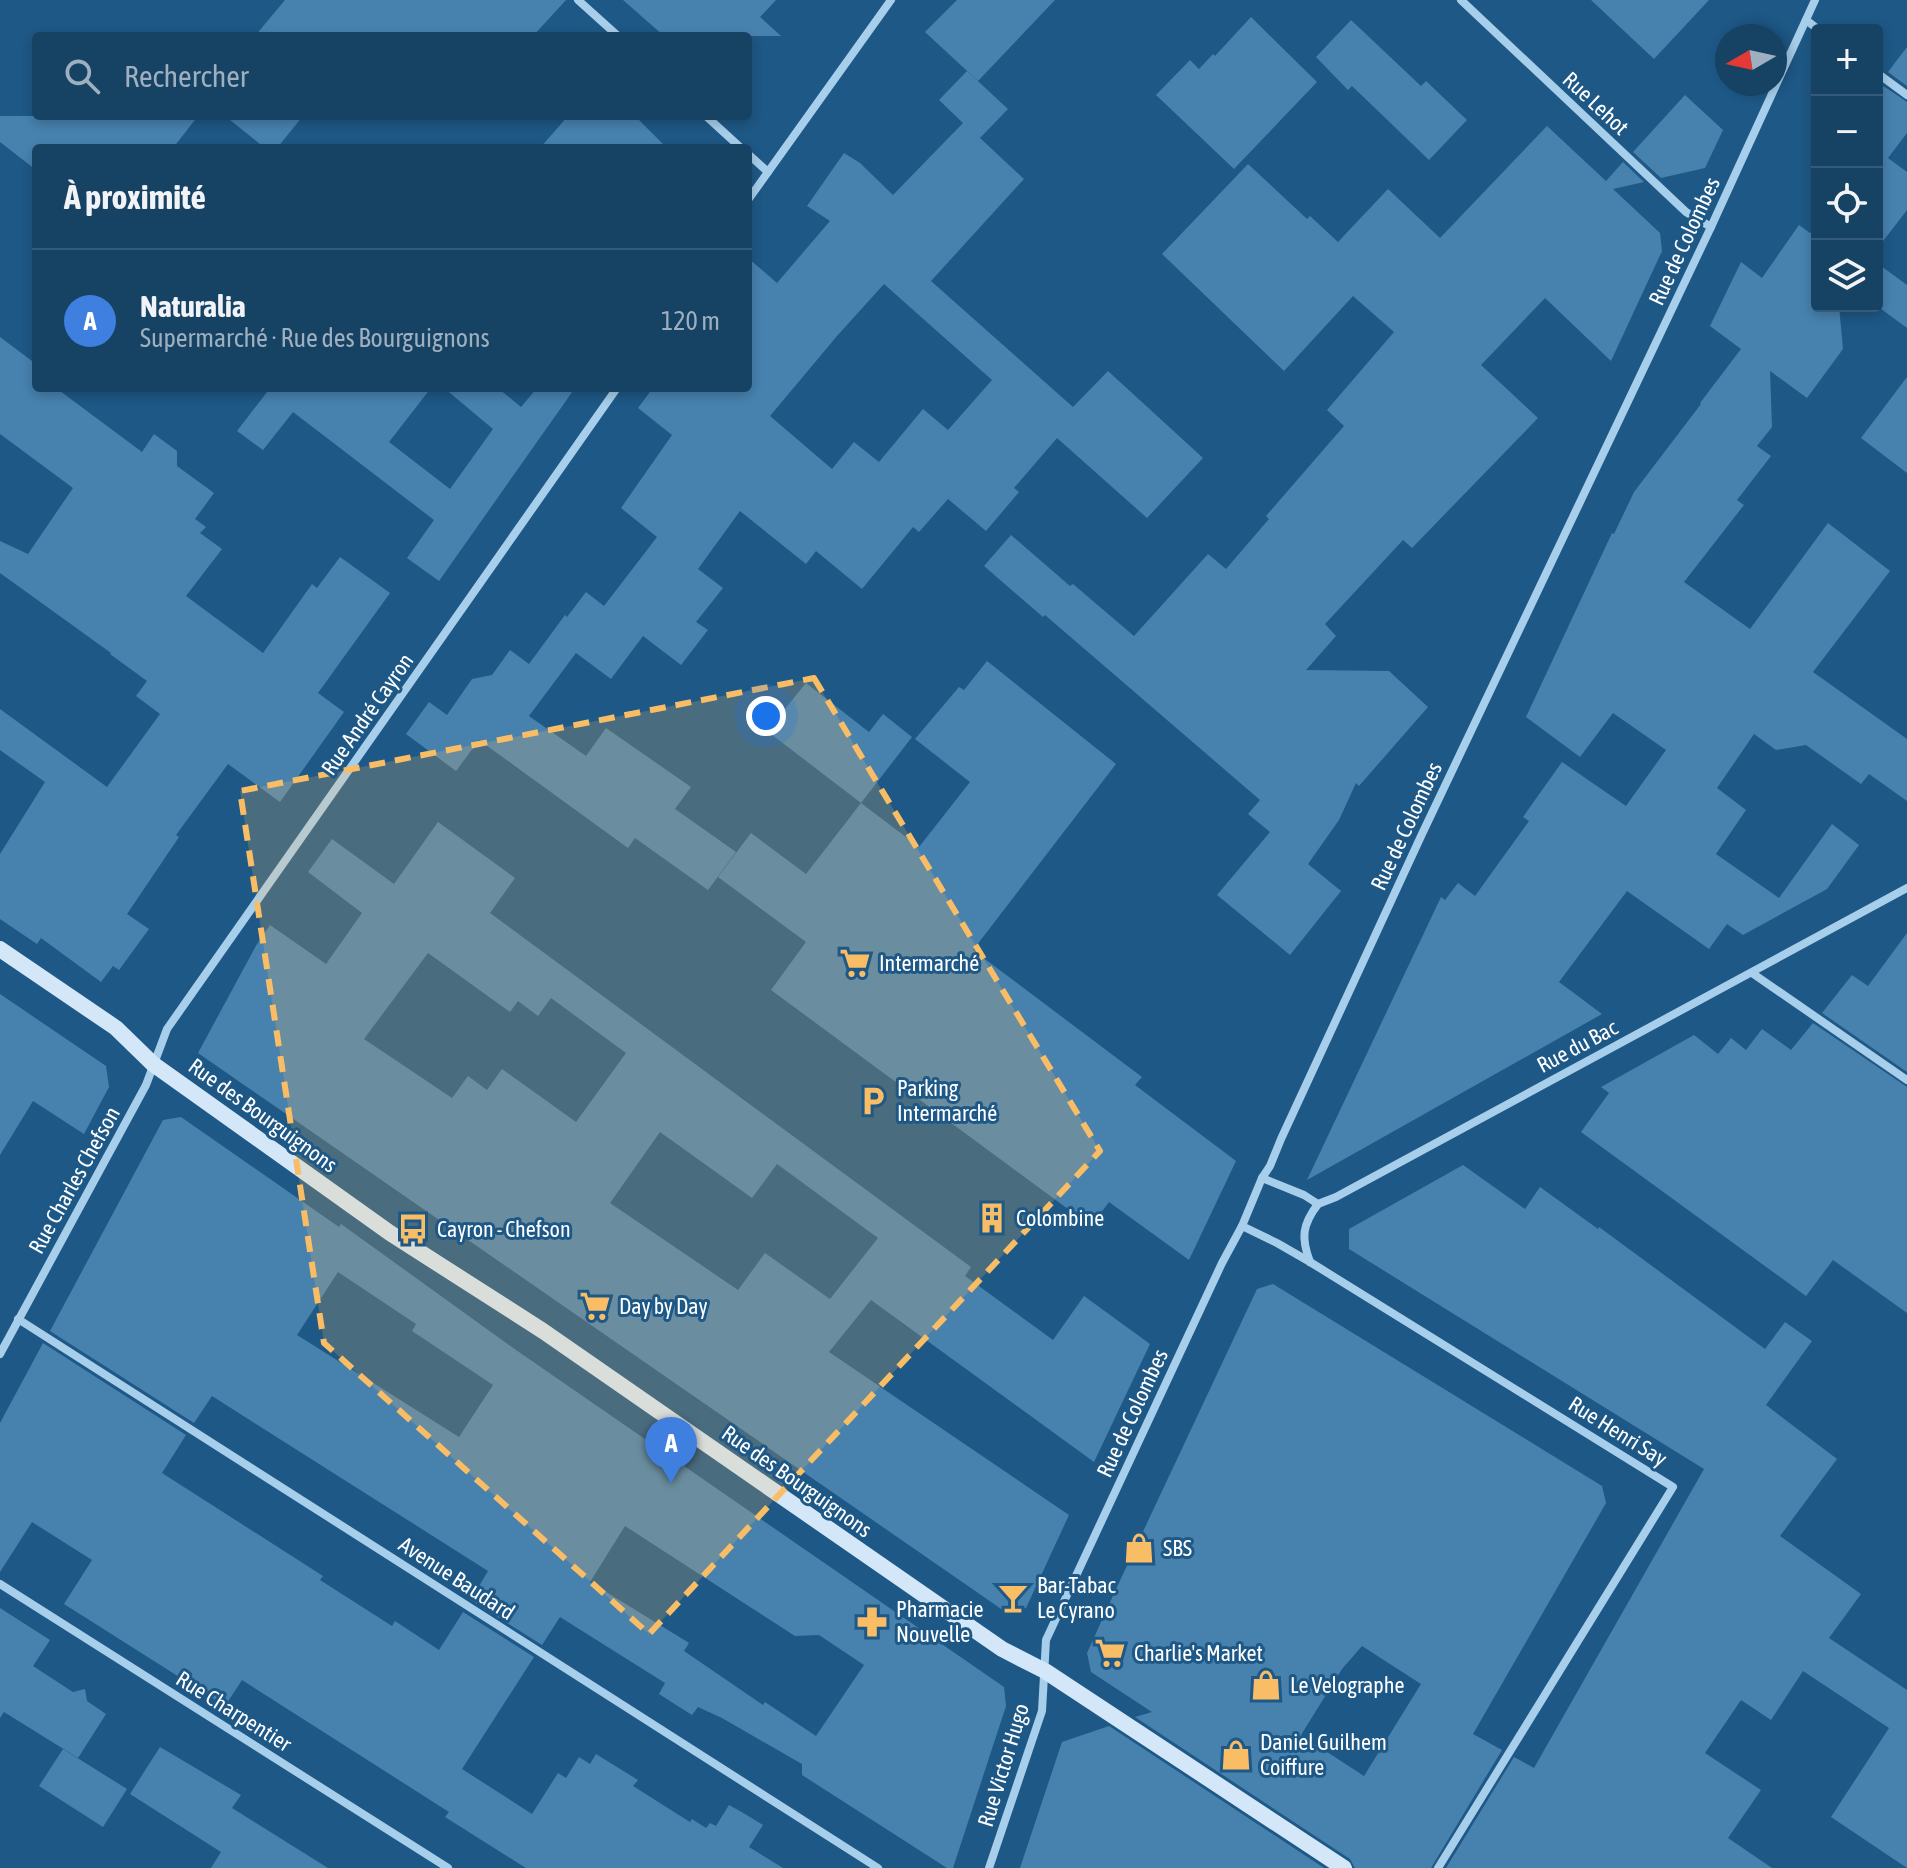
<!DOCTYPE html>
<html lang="fr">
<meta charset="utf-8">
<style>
:root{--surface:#164264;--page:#234d6d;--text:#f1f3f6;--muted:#9eb0bf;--line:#355b78;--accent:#bca0f2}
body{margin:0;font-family:"Asap Condensed",sans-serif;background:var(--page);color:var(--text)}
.controls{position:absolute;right:24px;top:24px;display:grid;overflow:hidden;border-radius:8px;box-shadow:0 4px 12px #0003}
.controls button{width:72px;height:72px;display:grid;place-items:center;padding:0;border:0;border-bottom:2px solid var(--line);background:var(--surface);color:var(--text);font:40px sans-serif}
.compass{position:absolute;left:1715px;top:24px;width:72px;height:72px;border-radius:50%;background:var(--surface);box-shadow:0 4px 12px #0003;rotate:261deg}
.you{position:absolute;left:766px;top:716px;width:28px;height:28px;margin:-20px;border:6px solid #fff;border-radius:50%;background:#1a73e8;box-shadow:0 0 0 12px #1a73e833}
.badge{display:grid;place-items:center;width:52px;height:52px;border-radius:50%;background:var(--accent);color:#fff;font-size:26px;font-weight:700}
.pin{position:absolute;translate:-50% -66px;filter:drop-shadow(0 2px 4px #0008)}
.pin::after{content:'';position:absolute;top:42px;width:28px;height:24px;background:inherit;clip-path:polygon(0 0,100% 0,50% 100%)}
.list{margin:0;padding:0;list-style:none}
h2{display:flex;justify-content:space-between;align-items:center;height:104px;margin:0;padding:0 32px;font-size:34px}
h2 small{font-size:26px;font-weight:400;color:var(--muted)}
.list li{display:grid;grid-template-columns:52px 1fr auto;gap:24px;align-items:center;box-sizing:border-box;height:144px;padding:0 32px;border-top:2px solid var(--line)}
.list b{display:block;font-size:30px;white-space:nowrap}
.list p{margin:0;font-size:26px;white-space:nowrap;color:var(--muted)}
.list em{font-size:26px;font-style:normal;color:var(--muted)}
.icon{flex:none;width:44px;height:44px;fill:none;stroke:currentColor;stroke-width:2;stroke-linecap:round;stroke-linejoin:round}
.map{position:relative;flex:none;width:1907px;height:1868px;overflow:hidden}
.search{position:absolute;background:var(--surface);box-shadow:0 4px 12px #0003;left:32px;top:32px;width:720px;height:88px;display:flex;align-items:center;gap:20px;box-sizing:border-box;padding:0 28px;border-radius:8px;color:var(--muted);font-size:30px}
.panel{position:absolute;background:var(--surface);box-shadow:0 4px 12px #0003;left:32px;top:144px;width:720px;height:248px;border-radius:8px}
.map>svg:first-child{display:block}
</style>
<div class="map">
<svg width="1907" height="1868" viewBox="0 0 1907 1868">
<rect width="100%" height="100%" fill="#1e5886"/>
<g fill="#4782af" fill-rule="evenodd">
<polygon points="285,0 566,0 533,36 255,36"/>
<polygon points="623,0 776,0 760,17 781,36 664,36"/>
<polygon points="957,0 1055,0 978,81 925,32"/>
<polygon points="1591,0 1709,0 1654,59"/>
<polygon points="1251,17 1317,82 1234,169 1156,95 1190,60 1199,69 1213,54 1215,56"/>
<polygon points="1351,20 1421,86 1426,81 1467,120 1429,160 1352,86 1348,90 1316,57"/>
<polygon points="1907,47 1907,86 1888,72"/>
<path d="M967 71 1008 109 980 138 1024 179 931 281 1073 407 1108 371 1203 458 1147 518 1057 438 1014 488 1019 492 986 531 948 499 919 532 913 527 862 589 816 551 806 564 740 511 698 569 723 588 696 622 708 630 681 665 643 636 611 679 576 653 529 716 586 756 606 728 691 787 675 809 736 852 708 890 635 838 628 848 479 740 456 771 406 734 429 702 447 715 472 679 492 675 510 650 529 664 565 615 567 617 586 592 604 606 657 537 621 508 672 435 638 408 653 388H748V258L777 283 830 221 807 206 844 153 860 163 893 195 963 123 939 100ZM884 284 992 380 948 430 923 409 879 462 854 442 832 469 770 416 837 336Z"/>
<polygon points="1879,83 1907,102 1907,133 1888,158 1907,172 1907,210 1877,249 1877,86"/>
<polygon points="1685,95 1723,130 1705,168 1661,178 1633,152"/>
<polygon points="0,116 198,116 173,148 36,148 36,170 0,142"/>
<polygon points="225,116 303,116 277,148 265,148"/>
<polygon points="568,116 635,116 667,148 540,148"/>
<polygon points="1547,126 1606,181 1623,162 1644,182 1613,189 1660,233 1662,251 1611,361 1545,298 1481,365 1538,418 1412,548 1403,540 1325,624 1336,636 1306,670 1389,671 1428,707 1359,786 1356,783 1339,820 1308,864 1341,891 1290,955 1217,895 1270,832 1248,814 1260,800 1045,615 1043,617 984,566 1011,535 1070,586 1073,584 1134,636 1208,554 1226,569 1269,519 1266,516 1344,426 1327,410 1394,332 1353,296 1284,371 1162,254 1248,164 1307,219 1310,216 1338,242 1388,189 1440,238"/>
<polygon points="1817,224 1817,306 1839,306 1843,349 1807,398 1770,371 1772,427 1757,446 1771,456 1737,500 1744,505 1684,582 1750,629 1828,523 1890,571 1813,672 1907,739 1907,801 1869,774 1861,784 1806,745 1776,750 1754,734 1717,788 1746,810 1716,854 1779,898 1832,824 1859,845 1827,889 1743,935 1727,924 1709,949 1627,891 1559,982 1602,1014 1307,1180 1441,897 1445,900 1458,883 1475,896 1529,821 1523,817 1562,762 1626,806 1666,750 1613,713 1580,757 1526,717 1612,533 1614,534 1634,492 1701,404 1700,403 1741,349 1710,326 1741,262 1762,278 1799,225 1810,233"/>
<polygon points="1877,263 1907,285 1907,328 1877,306"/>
<polygon points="0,337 36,364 36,388 56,388 142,452 154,434 177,451 177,466 214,493 195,519 206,527 200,533 222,549 186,596 263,653 312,584 317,588 340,557 390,593 318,693 344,712 280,802 228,764 176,835 179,837 127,914 149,929 119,970 113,966 101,982 41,938 37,944 0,919 0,854 45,782 0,750 0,709 107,787 160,714 136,696 147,681 110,654 111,653 0,573 0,541 28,554 73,488 0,434"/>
<polygon points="1907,377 1907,473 1861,438"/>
<polygon points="261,388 431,388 389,442 450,489 493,429 444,388 498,388 521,407 537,388 575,388 439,581 407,558 434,520 293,412 263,450 237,431 267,392"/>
<polygon points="987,661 1116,764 973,950 1142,1077 1135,1085 1236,1161 1189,1260 1109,1202 1091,1226 771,990 806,942 718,877 751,833 806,874 861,803 919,847 970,782 915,739 959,687 964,690"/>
<polygon points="806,683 869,732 883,714 912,737 861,803 767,731"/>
<path d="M438 822 515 878 490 913 971 1267 965 1276 1053 1340 1084 1296 1150 1344 1094 1462 871 1300 829 1352 1069 1515 1026 1608 1007 1613 198 1053 257 944 270 925 326 964 362 913 308 872 332 839 394 884ZM428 953 510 1012 518 1001 538 1016 551 998 626 1053 576 1122 502 1069 487 1090 468 1076 452 1098 364 1039ZM660 1132 752 1198 777 1164 878 1238 830 1299 765 1253 738 1290 610 1203Z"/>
<polygon points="1907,933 1907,1072 1822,1013 1852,975 1868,986"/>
<polygon points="0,994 106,1066 109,1087 84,1134 33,1101 0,1155"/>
<polygon points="1813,1023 1907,1087 1907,1313 1833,1260 1806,1296 1581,1132 1609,1093 1601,1087 1694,1035 1718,1054 1731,1038 1746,1050 1762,1029 1791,1050"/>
<path d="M181 1117 339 1227 341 1224 516 1350 1004 1687 1006 1706 953 1868H947L802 1775V1764L722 1718 698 1707 692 1715 659 1694 665 1683 560 1617 542 1645 471 1600 488 1571 212 1396 194 1423 50 1331 163 1120ZM338 1272 416 1324 412 1331 493 1385 459 1437 297 1335ZM625 1526 795 1636 819 1635 864 1665 816 1736 765 1702 763 1705 684 1651 689 1643 590 1582Z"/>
<polygon points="1463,1165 1525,1209 1540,1187 1598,1229 1599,1227 1765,1349 1785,1322 1812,1341 1766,1405 1837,1459 1780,1536 1861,1594 1829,1638 1907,1690 1907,1868 1831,1817 1889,1728 1803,1671 1771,1720 1741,1700 1705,1753 1761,1790 1728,1838 1772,1868 1446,1868 1514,1757 1534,1768 1704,1469 1349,1249 1349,1229"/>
<path d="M1273 1284 1602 1486 1606 1503 1473 1734 1502 1750 1431 1868H1355L1350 1859 1135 1717 1152 1712 1091 1672 1087 1653 1116 1589 1257 1289ZM1362 1646 1421 1684 1364 1776 1301 1735 1342 1669Z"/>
<polygon points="43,1343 186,1435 162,1473 323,1576 320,1580 392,1626 395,1621 439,1650 463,1612 534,1657 462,1769 532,1814 558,1773 566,1778 579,1757 590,1764 596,1754 638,1780 633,1786 690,1822 692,1819 706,1828 710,1823 716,1826 729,1805 745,1814 763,1825 749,1847 783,1868 526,1868 445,1817 449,1812 242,1680 225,1706 64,1604 92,1560 32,1522 0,1572 0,1423"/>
<polygon points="0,1608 50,1640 33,1666 73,1692 85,1689 87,1701 106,1714 78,1758 4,1712 0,1718"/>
<polygon points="1109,1726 1324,1868 1020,1868 1062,1742"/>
<polygon points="160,1747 241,1795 232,1808 328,1868 211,1868 221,1852 130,1794"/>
<polygon points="63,1749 127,1789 103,1827 39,1786"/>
</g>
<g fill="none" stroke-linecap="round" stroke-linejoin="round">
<g stroke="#a7ceea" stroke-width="8">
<polyline points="578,0 618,36"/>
<polyline points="1461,0 1686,212 1711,227"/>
<polyline points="1806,20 1819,30"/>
<polyline points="1877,73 1907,95"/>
<polyline points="706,116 741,148"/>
<polyline points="748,154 768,172"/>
<polyline points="748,200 891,0"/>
<polyline points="1752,973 1907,1080"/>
<polyline points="1262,1178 1304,1195 1318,1204 1336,1197 1907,888"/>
<polyline points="1242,1226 1277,1243 1310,1262 1673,1487 1438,1868"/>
<path d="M1310 1262C1301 1238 1302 1225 1318 1204"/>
<polyline points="18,1319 878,1868"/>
<polyline points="0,1354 146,1085 167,1029 617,388"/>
<polyline points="0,1584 448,1868"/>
<polyline points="989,1868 1042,1711 1046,1640 1222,1263 1242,1226 1262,1178 1270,1166 1281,1139 1422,834 1711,227 1815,0"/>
</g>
<polyline stroke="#d3e7f8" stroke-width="16" points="0,949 116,1028 153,1064 390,1233 543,1331 1002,1649 1045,1671 1344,1868"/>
</g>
<path fill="#f9bd66" fill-opacity="0.2" stroke="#f9bd66" stroke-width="6" stroke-dasharray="16 10" stroke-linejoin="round" d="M814 678 1100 1151 649 1634 324 1343 240 791Z"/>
<defs>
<g id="supermarket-bare" transform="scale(2.4)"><path d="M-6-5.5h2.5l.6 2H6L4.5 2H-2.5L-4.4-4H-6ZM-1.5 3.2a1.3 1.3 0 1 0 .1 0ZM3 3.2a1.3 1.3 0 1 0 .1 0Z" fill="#f9bd66" stroke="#1e5886" stroke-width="2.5" paint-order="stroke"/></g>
<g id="parking-bare" transform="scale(2.4)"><path d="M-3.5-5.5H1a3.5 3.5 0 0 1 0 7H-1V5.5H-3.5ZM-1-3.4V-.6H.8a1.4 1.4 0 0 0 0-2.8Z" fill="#f9bd66" stroke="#1e5886" stroke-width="2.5" paint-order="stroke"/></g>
<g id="building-bare" transform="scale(2.4)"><path d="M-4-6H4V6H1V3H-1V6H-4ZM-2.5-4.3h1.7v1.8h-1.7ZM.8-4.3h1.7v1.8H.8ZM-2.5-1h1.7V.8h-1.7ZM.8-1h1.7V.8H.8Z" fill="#f9bd66" stroke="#1e5886" stroke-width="2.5" paint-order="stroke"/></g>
<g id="bus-bare" transform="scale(2.4)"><path d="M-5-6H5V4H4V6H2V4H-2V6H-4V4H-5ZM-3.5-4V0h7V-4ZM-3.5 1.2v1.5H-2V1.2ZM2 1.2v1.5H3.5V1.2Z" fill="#f9bd66" stroke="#1e5886" stroke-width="2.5" paint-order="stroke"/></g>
<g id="shop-bare" transform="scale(2.4)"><path d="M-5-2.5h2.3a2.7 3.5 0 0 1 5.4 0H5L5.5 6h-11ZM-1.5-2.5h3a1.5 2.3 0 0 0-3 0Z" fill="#f9bd66" stroke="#1e5886" stroke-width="2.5" paint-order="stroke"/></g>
<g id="bar-bare" transform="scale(2.4)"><path d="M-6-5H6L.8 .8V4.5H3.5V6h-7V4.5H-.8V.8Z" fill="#f9bd66" stroke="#1e5886" stroke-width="2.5" paint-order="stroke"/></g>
<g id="pharmacy-bare" transform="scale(2.4)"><path d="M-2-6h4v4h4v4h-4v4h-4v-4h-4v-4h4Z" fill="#f9bd66" stroke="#1e5886" stroke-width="2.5" paint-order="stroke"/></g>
</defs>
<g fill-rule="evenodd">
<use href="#supermarket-bare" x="855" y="963"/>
<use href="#parking-bare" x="873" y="1101"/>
<use href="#building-bare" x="992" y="1218"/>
<use href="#bus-bare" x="413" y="1229"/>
<use href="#supermarket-bare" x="595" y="1306"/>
<use href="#shop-bare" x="1139" y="1548"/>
<use href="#bar-bare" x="1013" y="1598"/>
<use href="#pharmacy-bare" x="872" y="1622"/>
<use href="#supermarket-bare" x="1110" y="1653"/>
<use href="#shop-bare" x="1266" y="1685"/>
<use href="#shop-bare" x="1236" y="1755"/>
</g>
<g text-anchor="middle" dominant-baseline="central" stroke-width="6" stroke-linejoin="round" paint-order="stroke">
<g font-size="22" fill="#fff" stroke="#1e5886">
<text transform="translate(1596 103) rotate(43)">Rue Lehot</text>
<text transform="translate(1684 241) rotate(-65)">Rue de Colombes</text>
<text transform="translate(367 714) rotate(-55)">Rue André Cayron</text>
<text transform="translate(1406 826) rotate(-65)">Rue de Colombes</text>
<text transform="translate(1577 1046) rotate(-28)">Rue du Bac</text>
<text transform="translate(263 1115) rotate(36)">Rue des Bourguignons</text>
<text transform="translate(74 1180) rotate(-61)">Rue Charles Chefson</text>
<text transform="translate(1132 1413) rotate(-65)">Rue de Colombes</text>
<text transform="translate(1618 1431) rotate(32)">Rue Henri Say</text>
<text transform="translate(797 1481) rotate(35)">Rue des Bourguignons</text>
<text transform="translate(457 1578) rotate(33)">Avenue Baudard</text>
<text transform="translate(234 1711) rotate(32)">Rue Charpentier</text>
<text transform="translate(1003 1765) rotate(-73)">Rue Victor Hugo</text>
</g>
<g font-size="22" fill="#fff" stroke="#1e5886" text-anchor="start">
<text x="879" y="963">Intermarché</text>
<text x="897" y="1088">Parking<tspan x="897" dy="25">Intermarché</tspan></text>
<text x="1016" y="1218">Colombine</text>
<text x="437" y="1229">Cayron - Chefson</text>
<text x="619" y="1306">Day by Day</text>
<text x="1163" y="1548">SBS</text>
<text x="1037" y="1585">Bar-Tabac<tspan x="1037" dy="25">Le Cyrano</tspan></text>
<text x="896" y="1609">Pharmacie<tspan x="896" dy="25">Nouvelle</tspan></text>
<text x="1134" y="1653">Charlie's Market</text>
<text x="1290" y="1685">Le Velographe</text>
<text x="1260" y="1742">Daniel Guilhem<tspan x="1260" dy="25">Coiffure</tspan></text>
</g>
</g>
</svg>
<div class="controls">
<button>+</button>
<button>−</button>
<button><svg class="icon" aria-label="locate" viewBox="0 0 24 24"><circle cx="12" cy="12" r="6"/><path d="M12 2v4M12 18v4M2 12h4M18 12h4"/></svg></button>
<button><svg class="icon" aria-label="layers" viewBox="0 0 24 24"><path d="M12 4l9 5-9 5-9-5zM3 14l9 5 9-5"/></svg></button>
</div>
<svg class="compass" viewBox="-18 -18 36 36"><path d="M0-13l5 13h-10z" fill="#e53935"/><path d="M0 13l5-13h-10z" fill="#9eb0bf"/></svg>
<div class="you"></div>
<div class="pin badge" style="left:671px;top:1483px;background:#3f7fe0">A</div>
<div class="search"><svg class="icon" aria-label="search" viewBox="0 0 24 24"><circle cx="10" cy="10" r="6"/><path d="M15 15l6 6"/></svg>Rechercher</div>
<section class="panel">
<h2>À proximité<small></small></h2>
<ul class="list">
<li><span class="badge" style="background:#3f7fe0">A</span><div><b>Naturalia</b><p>Supermarché · Rue des Bourguignons</p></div><em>120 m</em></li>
</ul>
</section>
</div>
